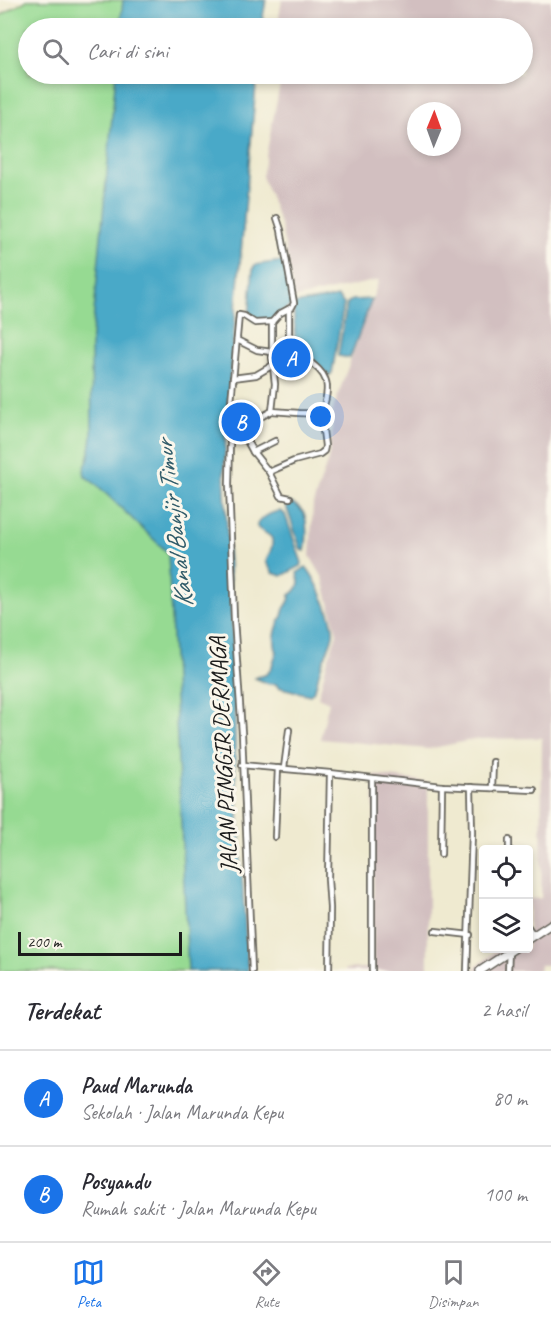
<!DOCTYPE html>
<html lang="id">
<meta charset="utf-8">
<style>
:root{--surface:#fff;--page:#f2f2f3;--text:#2b2b33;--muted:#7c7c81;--line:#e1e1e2;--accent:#1a73e8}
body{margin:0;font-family:Caveat,sans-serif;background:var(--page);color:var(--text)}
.controls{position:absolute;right:18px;bottom:18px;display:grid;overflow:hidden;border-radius:6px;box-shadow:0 3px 9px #0003}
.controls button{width:54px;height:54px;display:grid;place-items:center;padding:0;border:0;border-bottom:2px solid var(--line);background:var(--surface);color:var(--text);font:30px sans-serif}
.compass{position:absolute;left:407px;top:102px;width:54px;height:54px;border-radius:50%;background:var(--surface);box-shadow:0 3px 9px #0003;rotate:1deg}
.scale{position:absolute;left:18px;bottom:15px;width:164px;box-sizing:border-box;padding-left:6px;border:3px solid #1c1c1c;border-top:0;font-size:16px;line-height:21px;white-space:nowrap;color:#1c1c1c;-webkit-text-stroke:4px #fbf7ec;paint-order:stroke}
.you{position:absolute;left:321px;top:417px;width:21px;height:21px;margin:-15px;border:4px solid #fff;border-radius:50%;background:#1a73e8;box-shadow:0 0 0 9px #1a73e833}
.badge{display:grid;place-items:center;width:39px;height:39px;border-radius:50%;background:var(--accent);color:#fff;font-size:20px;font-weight:700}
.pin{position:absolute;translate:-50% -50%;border:3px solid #fff;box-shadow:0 2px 6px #0006}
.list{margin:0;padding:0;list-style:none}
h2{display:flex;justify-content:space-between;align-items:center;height:78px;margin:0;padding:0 24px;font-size:26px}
h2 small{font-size:20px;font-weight:400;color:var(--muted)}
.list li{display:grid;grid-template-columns:39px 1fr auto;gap:18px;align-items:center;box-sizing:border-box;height:96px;padding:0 24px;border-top:2px solid var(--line)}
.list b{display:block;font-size:22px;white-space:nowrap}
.list p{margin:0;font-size:20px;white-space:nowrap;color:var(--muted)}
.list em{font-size:20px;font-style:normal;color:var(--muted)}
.icon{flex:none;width:33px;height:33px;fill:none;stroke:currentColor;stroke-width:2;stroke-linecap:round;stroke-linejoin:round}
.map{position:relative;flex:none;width:551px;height:971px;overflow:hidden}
.search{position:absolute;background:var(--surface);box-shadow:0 3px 9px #0003;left:18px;right:18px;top:18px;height:66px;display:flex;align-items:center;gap:15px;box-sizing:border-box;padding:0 21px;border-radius:33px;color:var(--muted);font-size:22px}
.sheet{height:270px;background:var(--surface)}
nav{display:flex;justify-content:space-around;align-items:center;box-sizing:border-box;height:84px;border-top:2px solid var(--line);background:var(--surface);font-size:16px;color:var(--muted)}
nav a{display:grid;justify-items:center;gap:3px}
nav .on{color:var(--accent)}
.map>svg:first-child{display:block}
</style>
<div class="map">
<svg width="551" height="971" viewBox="0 0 551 971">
<rect width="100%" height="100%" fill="#fbf7ec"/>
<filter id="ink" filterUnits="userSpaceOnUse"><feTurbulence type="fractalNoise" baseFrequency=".0167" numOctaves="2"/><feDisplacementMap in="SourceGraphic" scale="12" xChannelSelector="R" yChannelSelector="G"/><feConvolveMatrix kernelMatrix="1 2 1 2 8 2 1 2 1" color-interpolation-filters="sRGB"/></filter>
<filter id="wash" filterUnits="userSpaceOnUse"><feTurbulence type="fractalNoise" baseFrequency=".008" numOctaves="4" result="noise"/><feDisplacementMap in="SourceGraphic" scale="24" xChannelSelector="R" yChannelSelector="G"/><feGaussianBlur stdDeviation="1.35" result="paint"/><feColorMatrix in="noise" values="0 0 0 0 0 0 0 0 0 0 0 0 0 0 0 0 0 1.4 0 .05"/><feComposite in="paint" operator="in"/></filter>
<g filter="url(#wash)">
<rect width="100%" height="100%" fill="#efead0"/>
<g fill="#d2bfc0" fill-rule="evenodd">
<path d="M282 0H551V965H540L539 971H472L497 949 528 948 529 899 541 898 542 738 477 739 428 749 320 739 329 702 318 697 327 663 337 634 323 578 310 556 313 504 328 460 332 436V412L379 280 295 298 281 226 262 176 282 74H522V28H277ZM416 111H452V147H416Z"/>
<polygon points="374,775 428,782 428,971 345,971 345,969 373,968"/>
</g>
<polygon fill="#96da92" stroke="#597b57" stroke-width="1.5" points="27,0 126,0 124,28 28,28 28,74 120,74 171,549 192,971 0,971 0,16"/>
<g fill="#49a9c8" stroke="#326272" stroke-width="1.5">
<polygon points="123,0 266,0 261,28 120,28"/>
<polygon points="116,74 257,74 229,387 224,470 235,685 235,764 248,971 188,971 168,553 98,486 85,476 84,470 89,456 92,437 91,345"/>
<polygon points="275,262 285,262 294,303 272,320 255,322 249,316 253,268 255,265"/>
<polygon points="338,297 344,304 332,373 329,376 316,363 293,346 295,331 293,306 294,304"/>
<polygon points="372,299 350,358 338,356 347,303 352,300"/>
<path d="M287 502C292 503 300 507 303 512 308 519 307 543 305 551L301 550 286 506Z"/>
<path d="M280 511 285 514 302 563 301 566 282 576 273 573 266 562C268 554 274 548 272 539 269 531 247 530 262 519 268 514 272 512 280 511Z"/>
<path d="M306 567C315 576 336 623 333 635 331 646 323 659 320 670 317 678 317 690 310 695L278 687 276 684H269L255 678C258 676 262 676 265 675 273 671 273 659 277 652 272 641 276 628 281 618 283 615 283 611 284 609 287 603 290 603 290 595 299 590 301 583 297 573Z"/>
</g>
</g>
<g filter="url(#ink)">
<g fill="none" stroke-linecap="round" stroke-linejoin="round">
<g stroke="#66645b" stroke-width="8">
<g id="street">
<path d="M289 309V343C313 371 339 368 321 414"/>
<polyline points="237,340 257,350 302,356"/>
<polyline points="233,378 256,375 273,365"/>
<polyline points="275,441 253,452 269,472 281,496 290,498"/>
<polyline points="253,452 240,428 272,411"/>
<polyline points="269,472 294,461 320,454 324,451 325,446 321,414 299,413 272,411 275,384 272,357 272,322 279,314 292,307 294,303 281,230 277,218"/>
<polyline points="242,765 330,773 442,786 534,790"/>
<polyline points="284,768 289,730"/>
<polyline points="492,788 493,762"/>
<polyline points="275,837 278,768"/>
<polyline points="509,850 509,840"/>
<polyline points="441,854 442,786"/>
<polyline points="528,927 534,936"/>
<polyline points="435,931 470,935"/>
<polyline points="252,971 242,733 234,619 229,484 231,402 239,315 244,316 255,323 272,322"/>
<polyline points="329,971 330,908 328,879 330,773"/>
<polyline points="372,971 372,778"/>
<polyline points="467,971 472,833 471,787"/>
<polyline points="508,971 509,951"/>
</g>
</g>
<g stroke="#66645b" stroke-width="10">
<g id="primary">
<polyline points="528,939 551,924"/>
<polyline points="480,971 515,948"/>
</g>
</g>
<use href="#street" stroke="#fff" stroke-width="4.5"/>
<use href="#primary" stroke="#fff" stroke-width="7"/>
</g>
</g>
<g text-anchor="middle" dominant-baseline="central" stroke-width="6" stroke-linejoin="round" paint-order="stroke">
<g font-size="24" fill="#1c1c1c" stroke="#fbf7ec">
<text transform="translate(223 755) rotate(-93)">JALAN PINGGIR DERMAGA</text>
</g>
<g font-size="26" font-style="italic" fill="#305b69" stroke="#fbf7ec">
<text transform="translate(174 524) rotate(-97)">Kanal Banjir Timur</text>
</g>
</g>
</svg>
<div class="controls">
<button><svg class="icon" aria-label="locate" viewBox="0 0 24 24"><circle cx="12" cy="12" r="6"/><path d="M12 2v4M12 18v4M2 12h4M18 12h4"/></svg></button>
<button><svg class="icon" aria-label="layers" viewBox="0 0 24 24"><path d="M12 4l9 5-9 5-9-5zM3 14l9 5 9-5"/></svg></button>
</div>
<svg class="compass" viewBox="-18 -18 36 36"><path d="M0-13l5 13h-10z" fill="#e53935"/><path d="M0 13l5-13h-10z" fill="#7c7c81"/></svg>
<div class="scale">200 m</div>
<div class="you"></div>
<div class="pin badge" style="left:291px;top:358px">A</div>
<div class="pin badge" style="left:241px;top:422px">B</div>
<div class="search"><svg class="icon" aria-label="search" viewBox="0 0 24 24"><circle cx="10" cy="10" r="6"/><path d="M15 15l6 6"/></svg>Cari di sini</div>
</div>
<section class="sheet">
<h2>Terdekat<small>2 hasil</small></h2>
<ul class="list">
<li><span class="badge">A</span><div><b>Paud Marunda</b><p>Sekolah · Jalan Marunda Kepu</p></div><em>80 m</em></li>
<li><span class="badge">B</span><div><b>Posyandu</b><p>Rumah sakit · Jalan Marunda Kepu</p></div><em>100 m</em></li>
</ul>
</section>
<nav>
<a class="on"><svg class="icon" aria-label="map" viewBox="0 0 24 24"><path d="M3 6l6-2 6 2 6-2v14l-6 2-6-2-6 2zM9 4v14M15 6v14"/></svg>Peta</a>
<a><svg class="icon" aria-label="directions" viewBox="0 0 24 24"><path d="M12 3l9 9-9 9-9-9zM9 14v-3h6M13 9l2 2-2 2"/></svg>Rute</a>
<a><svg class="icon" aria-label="saved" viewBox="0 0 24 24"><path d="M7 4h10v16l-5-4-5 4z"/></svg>Disimpan</a>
</nav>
